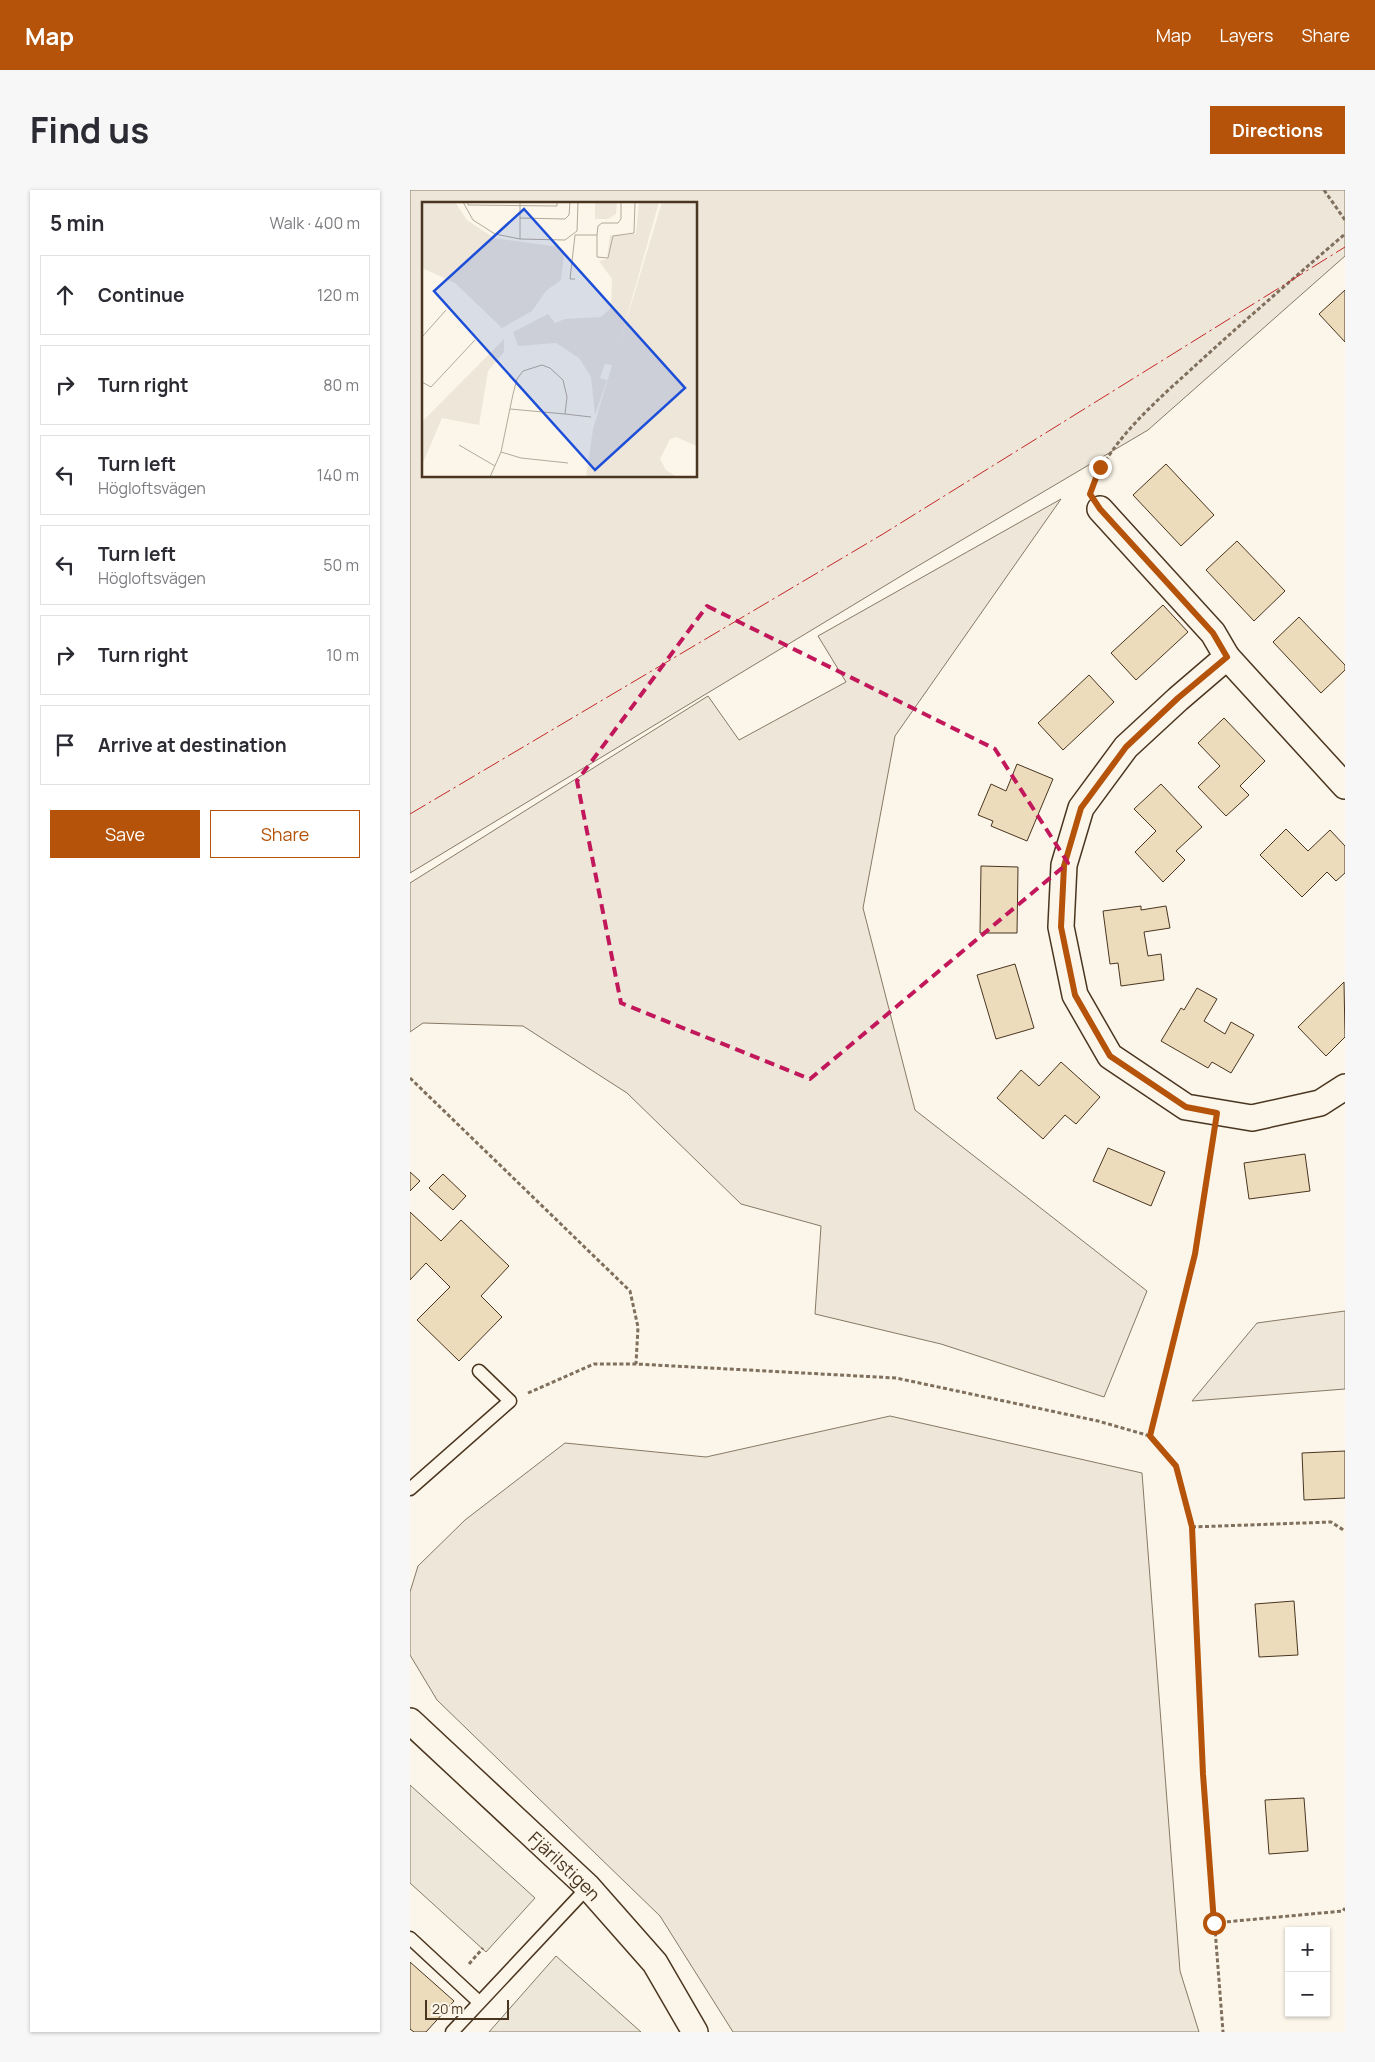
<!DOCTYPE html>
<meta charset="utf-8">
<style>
:root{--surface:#fff;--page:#f7f7f7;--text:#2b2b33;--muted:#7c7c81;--line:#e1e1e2;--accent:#b45309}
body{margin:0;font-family:Manrope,sans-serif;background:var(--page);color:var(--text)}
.controls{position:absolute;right:15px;bottom:15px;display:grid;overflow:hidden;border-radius:0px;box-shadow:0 1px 4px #0004}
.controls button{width:45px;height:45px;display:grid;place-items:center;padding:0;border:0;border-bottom:1px solid var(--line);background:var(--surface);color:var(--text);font:25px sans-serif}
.scale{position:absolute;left:15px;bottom:12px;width:84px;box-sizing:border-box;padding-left:5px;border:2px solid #4a3520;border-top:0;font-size:14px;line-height:18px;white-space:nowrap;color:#4a3520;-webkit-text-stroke:4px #fbf6e9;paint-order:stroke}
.stop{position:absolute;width:15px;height:15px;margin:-11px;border:4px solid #b45309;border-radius:50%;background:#fff}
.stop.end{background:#b45309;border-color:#fff;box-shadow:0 1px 5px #0008}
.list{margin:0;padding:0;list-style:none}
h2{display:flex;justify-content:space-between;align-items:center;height:65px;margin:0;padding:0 20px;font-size:21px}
h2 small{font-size:16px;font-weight:400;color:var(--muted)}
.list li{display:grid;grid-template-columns:32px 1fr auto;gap:15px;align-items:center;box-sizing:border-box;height:80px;margin:0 10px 10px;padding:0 10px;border:1px solid var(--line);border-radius:0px}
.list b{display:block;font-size:19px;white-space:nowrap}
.list p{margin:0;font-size:16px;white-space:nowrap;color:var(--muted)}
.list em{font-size:16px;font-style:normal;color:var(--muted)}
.actions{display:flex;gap:10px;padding:15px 20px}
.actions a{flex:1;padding:11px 0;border:1px solid var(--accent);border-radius:0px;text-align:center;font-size:18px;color:var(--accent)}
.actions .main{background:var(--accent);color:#fff}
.icon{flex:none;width:28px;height:28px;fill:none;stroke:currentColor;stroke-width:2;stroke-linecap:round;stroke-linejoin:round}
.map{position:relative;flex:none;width:935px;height:1842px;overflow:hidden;border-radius:0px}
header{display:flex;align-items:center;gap:30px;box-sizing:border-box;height:70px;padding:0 25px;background:var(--accent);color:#fff}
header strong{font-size:24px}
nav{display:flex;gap:28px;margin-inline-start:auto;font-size:18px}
.intro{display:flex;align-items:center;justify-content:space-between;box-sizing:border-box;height:120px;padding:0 30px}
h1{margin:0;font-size:35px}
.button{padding:12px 22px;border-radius:0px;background:var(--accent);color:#fff;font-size:18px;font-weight:700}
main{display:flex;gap:30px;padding:0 30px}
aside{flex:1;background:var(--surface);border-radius:0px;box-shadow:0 1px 4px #0004}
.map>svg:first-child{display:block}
</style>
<header>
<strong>Map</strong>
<nav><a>Map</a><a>Layers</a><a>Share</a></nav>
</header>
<div class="intro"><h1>Find us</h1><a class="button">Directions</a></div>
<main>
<aside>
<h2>5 min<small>Walk · 400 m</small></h2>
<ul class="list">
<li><svg class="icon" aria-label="ahead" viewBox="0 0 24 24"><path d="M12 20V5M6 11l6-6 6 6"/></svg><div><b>Continue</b></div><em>120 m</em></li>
<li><svg class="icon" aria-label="right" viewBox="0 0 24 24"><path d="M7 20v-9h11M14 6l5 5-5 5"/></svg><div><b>Turn right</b></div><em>80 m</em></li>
<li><svg class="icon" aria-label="left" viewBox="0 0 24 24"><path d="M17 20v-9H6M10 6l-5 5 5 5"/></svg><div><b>Turn left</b><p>Högloftsvägen</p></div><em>140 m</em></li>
<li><svg class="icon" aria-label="left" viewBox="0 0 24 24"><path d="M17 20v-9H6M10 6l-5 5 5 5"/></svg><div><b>Turn left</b><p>Högloftsvägen</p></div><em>50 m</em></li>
<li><svg class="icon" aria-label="right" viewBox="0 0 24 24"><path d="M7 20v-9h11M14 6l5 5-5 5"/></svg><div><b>Turn right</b></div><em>10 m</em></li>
<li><svg class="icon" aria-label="arrive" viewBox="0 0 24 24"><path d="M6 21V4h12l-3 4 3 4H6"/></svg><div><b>Arrive at destination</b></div></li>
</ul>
<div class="actions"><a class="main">Save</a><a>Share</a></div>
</aside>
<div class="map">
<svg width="935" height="1842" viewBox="0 0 935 1842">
<rect width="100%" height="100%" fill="#fbf6e9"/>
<g fill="#ede6d9" stroke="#887966" fill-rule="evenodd">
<path d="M0 0H935V66L738 240 501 380 0 683ZM14 14H286V286H14Z"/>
<polygon points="651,309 485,546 453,718 505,920 737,1101 694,1207 531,1154 405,1124 411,1036 331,1014 217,903 113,836 13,833 0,842 0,693 298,506 329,550 436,492 408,446"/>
<polygon points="935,1121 935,1199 782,1211 847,1133"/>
<polygon points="480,1226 732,1283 770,1781 789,1842 323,1842 250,1726 27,1510 0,1465 0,1402 8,1376 55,1330 155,1253 296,1267"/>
</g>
<g fill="#ede7d9" stroke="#887966">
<polygon points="0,1595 125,1708 76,1762 0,1693"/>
<polygon points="146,1766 231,1842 79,1842"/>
</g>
<g fill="#ecdcbc" stroke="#4a3520">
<polygon points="935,100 935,152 909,124"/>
<polygon points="756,274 804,325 771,356 723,305"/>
<polygon points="827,351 875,401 844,431 796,380"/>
<polygon points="753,415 778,442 726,490 701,463"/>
<polygon points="889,427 935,475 935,480 911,503 863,452"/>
<polygon points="679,485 704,512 653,560 628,533"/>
<polygon points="814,528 855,571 830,596 839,605 816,626 788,597 810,576 788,553"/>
<polygon points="607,574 643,589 617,651 581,636 583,631 568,625 581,594 596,601"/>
<polygon points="751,594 792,637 766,661 775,670 753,692 725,662 746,641 724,619"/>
<polygon points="876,639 898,661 920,640 935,656 935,683 926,691 917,682 892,707 850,665"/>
<polygon points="571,676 608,677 607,743 570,743"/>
<polygon points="731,716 731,720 756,716 760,738 734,742 738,766 751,764 754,790 711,796 708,773 700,774 693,721"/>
<polygon points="605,774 624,838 586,849 567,785"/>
<polygon points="934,792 935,847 916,866 888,837"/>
<polygon points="787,798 807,809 794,831 815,844 821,832 844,845 821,883 802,872 798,878 751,851 771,818 774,820"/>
<polygon points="651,872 690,907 666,934 655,925 633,949 587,908 611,880 629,896"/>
<polygon points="698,958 755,982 741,1016 683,991"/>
<polygon points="895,964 900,1001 839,1009 834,973"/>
<polygon points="0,982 10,991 0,1001"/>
<polygon points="33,984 56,1006 43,1020 19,998"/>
<polygon points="0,1022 31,1051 51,1030 99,1076 71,1106 92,1127 49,1171 7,1130 40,1097 16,1073 0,1090"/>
<polygon points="935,1261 935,1308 894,1310 892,1263"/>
<polygon points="884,1411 888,1465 849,1467 845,1414"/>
<polygon points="894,1608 898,1661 859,1664 855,1610"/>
<polygon points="0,1772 44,1811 16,1842 4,1842 0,1839"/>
</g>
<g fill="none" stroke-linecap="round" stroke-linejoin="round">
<g stroke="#4a3520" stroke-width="15">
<g id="lane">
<polyline points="0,1299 100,1211 69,1181"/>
<polyline points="0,1748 69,1812"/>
<polyline points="42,1842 178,1697"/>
</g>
</g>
<g stroke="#4a3520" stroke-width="28">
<g id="street">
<polyline points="690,319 803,443 817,467"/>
<polyline points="935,596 817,467 768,509 716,557 671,618 654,675 651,737 665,805 700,866 776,917 842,928 910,913 935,897"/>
<path id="s1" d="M0 1531 178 1697 245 1773 285 1842"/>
</g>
</g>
<g stroke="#7f6f5c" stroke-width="3" stroke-dasharray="4 2.5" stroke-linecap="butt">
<polyline points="914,0 935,30"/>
<path d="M684 294C700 250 752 206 787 174 835 130 885 87 935 44"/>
<polyline points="0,888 220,1101 228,1137 226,1174"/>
<polyline points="118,1203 184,1174 226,1174 486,1188 688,1231 740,1246 766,1276 782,1337 793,1584 813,1842"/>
<polyline points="740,1246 785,1064 803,949"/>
<polyline points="782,1337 921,1332 935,1341"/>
<polyline points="804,1733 933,1721 935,1718"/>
<polyline points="59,1774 73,1758"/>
</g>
<use href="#lane" stroke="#fbf6e9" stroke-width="12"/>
<use href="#street" stroke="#fbf6e9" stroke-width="25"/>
<polyline stroke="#c62828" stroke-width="1" stroke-dasharray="18 4 2.5 4" stroke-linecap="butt" points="0,624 473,344 935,57"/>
</g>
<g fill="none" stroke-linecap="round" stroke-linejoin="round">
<polyline stroke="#b45309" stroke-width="6" points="690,277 680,304 690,319 803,443 817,467 768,508 716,557 671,618 654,676 651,737 665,805 700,866 776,917 807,923 785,1064 740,1246 766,1276 782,1337 793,1584 804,1733"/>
</g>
<path fill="none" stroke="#c2185b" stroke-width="4" stroke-dasharray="10 6" stroke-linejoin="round" d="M297 416 585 559 658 673 400 889 211 813 167 591Z"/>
<g text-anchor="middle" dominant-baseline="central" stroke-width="4" stroke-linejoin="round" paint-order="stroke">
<g font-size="18" fill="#4a3520" stroke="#fbf6e9">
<text stroke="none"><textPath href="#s1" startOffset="212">Fjärilstigen</textPath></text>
</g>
</g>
<g transform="translate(12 12)">
<rect width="275" height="275" fill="#fbf6e9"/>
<path d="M0 0H33L45 18 72 36 138 45 142 53 139 78 124 89 110 109 80 126 33 81 0 66ZM173 0H195L194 12 186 17H173ZM217 0H237L197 143 240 0H275V244L254 235 248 237 238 257 244 268 255 275H164L171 227 190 163 183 162 178 176 185 178 173 213 169 175 157 156 134 141 96 144 91 130 126 112 133 121 143 117 179 115 189 106 190 77 177 59 185 57 188 33 214 32ZM82 137V150L66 169 57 223 20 216 0 263V220Z" fill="#ede6d9"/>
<path fill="none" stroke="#b4a999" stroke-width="1" d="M41 0 51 18 73 32 98 37 143 38 155 29 156 0M46 0V3L135 4V0M98 16 143 17 147 13 148 0M175 33 176 24 180 21H196L199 17V0M98 37V0M153 77H148L153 33H175V55L186 56 191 34 212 31 213 0M0 135 24 108M0 180 9 185 53 138M143 212 169 215M37 243 73 264M79 250 99 256 146 261M68 275 79 250 91 192 95 177 101 169 120 163 128 166 141 178 145 195 143 212 88 207"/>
<path fill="#1d4ed8" fill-opacity="0.15" stroke="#1d4ed8" stroke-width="2.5" d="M102 7 263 186 173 268 12 89Z"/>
<rect width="275" height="275" fill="none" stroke="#4a3520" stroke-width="2.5"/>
</g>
</svg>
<div class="controls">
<button>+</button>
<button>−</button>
</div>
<div class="scale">20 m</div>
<div class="stop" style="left:804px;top:1733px"></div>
<div class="stop end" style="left:690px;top:277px"></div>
</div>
</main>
